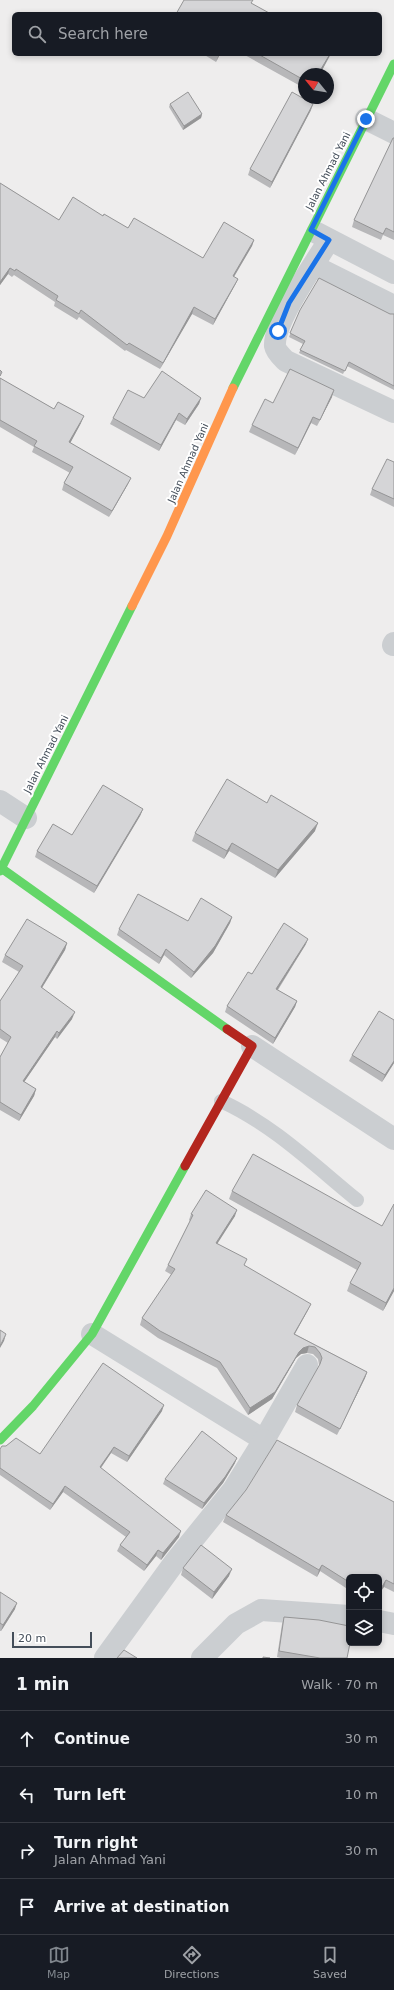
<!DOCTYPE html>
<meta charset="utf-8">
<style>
:root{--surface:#171b24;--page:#242831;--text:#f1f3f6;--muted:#9ea1a6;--line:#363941;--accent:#80868d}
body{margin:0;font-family:"DejaVu Sans",sans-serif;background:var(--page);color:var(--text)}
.controls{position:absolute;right:12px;bottom:12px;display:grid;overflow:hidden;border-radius:6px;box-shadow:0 2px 6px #0003}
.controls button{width:36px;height:36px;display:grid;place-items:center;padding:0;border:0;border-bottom:1px solid var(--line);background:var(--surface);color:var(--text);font:20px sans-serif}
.compass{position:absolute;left:298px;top:68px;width:36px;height:36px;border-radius:50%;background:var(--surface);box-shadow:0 2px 6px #0003;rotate:300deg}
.scale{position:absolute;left:12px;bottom:10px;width:80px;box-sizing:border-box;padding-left:4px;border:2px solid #444e5a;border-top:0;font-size:11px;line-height:14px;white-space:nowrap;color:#444e5a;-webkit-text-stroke:3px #fff;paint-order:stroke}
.stop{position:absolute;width:12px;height:12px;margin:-9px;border:3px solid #1a73e8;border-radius:50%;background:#fff}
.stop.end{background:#1a73e8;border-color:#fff;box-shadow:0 1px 4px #0008}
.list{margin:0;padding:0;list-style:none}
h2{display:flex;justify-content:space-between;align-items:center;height:52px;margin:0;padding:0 16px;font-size:17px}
h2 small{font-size:13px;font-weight:400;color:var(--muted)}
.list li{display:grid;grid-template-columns:26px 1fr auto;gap:12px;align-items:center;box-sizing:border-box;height:56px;padding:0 16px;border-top:1px solid var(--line)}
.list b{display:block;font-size:15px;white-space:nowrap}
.list p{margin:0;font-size:13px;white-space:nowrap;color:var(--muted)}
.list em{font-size:13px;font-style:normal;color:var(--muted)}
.icon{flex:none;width:22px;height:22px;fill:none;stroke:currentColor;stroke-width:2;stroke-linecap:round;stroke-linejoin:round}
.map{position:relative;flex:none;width:394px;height:1658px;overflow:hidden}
.search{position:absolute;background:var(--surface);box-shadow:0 2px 6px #0003;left:12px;right:12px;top:12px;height:44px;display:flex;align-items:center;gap:10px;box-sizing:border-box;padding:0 14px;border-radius:6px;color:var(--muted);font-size:15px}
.sheet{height:276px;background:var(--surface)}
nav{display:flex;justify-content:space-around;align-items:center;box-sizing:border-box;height:56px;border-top:1px solid var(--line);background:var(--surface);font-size:11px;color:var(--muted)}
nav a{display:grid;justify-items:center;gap:2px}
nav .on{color:var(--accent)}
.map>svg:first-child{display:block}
</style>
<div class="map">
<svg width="394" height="1658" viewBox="0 0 394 1658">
<rect width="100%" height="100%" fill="#eeeded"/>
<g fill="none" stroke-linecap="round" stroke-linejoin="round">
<path stroke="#cbced1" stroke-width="14" d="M221 1101C272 1124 314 1165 357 1200"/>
<g stroke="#cbced1" stroke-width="22">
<polyline points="366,119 394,133"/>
<polyline points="317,233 394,273"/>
<path d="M329 240C316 262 273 322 275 346 276 352 282 357 286 361L394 412"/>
<polyline points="314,266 394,306"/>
<polyline points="393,645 394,643"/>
<polyline points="0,801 26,818"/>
<polyline points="252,1046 394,1139"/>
<polyline points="92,1334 264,1440 307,1365"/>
<polyline points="379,1621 394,1624"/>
<polyline points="105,1658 174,1563 233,1490 264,1440"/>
<polyline points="202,1658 236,1624 261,1610 349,1616"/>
</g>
<g stroke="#63d668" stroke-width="9">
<polyline points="233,388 394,64"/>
<polyline points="1,868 227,1029"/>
<polyline points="0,871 132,606"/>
<polyline points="0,1440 33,1406 92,1334 185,1166"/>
</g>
<polyline stroke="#ff974d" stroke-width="9" points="132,606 167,536 233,388"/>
<polyline stroke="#b3261e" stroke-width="9" points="185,1166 252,1046 227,1029"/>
</g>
<g fill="#b7b7b9">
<polygon points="203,54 220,54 216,62"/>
<polygon points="243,54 331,54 320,74 304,74 304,88"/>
<polygon points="170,104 202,114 201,118 183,130 169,107"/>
<polygon points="311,110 270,188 248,175 250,169"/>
<polygon points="394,138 394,240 383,235 381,240 352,227 354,220"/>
<polygon points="0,183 59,220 103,216 128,228 203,258 254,240 252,246 234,277 238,279 235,285 213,325 192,314 160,369 126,350 125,351 79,317 77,320 54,306 55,302 14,275 12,277 8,274 0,285"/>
<polygon points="300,310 394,314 394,390 347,366 343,374 299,353 303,344 289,337"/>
<polygon points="0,378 54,409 81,423 70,443 128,484 109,517 62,490 64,483 70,473 32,452 34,447 0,427"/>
<polygon points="332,397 317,426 311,423 295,455 249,432 252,425 273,403"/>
<polygon points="144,398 201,398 199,404 185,425 176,420 159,451 110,424 113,418"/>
<polygon points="394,462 394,507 370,495 372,489"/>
<polygon points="143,809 140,816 94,893 35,857 37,851 72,835"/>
<polygon points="315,831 275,878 229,851 224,859 192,841 195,833"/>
<polygon points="232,917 230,923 213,953 191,978 164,955 159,964 117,935 119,929"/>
<polygon points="67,943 65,950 42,988 72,1019 57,1039 55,1037 24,1082 36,1089 34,1096 19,1121 0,1110 0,1057 8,1043 0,1038 0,1001 19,972 2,962 5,955"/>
<polygon points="306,944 278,990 297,1001 295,1007 273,1044 225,1012 227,1006 252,974"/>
<polygon points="394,1020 394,1063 382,1082 349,1061 352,1055"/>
<polygon points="232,1191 382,1226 394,1291 383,1311 347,1291 350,1283 357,1270 229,1199"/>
<polygon points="191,1214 235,1216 217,1243 245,1266 308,1310 295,1334 367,1372 365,1378 337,1435 295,1412 297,1405 319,1367 319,1365 318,1359 313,1354 307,1353 301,1354 296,1358 272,1399 248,1415 217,1368 158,1338 140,1325 142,1318 172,1275 165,1271 190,1221 189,1220"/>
<polygon points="162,1411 127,1462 111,1453 101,1468 179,1537 161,1560 156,1556 144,1571 117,1551 120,1545 126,1537 63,1492 50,1510 0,1475 0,1449 6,1446 40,1454"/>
<polygon points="235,1463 223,1483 202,1509 163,1484 165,1479"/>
<polygon points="394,1502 394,1592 384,1587 349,1577 349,1590 320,1571 317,1577 223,1522 226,1515"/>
<polygon points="183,1568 229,1576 212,1599 181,1575"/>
<polygon points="0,1592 15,1609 1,1631 0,1631"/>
<polygon points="284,1617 347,1658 281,1658 277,1657 282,1624"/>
</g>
<g fill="#959596">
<polygon points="219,54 220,54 216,62"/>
<polygon points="330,54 331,54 330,55 320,74 318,74"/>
<polygon points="313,104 311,110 270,188 272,182"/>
<polygon points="202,114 201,118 183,130 184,126"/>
<polygon points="254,240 252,246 230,283 233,276"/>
<polygon points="10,268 8,274 0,285 0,282"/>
<polygon points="238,279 235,285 213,325 215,319"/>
<polygon points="194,307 192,314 160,369 163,363"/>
<polygon points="334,390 332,397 317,426 320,420"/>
<polygon points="201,398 199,404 185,425 187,419"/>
<polygon points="179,413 176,420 159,451 161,445"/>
<polygon points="84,416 81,423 67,449 69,442"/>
<polygon points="313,417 311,423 295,455 298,448"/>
<polygon points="131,478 128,484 109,517 112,511"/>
<polygon points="143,809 140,816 94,893 97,886"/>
<polygon points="318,823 315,831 275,878 278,870"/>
<polygon points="232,843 229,851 224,859 227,851"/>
<polygon points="232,917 230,923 213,953 191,978 194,972"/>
<polygon points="308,939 306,944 274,995 276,989"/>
<polygon points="67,943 65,950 38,994 41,987"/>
<polygon points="166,949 164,955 159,964 161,958"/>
<polygon points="297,1001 295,1007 273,1044 275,1038"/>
<polygon points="75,1012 72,1019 57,1039 59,1033"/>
<polygon points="57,1031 55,1037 20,1088 23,1081"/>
<polygon points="394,1061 394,1063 382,1082 385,1075"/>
<polygon points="36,1089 34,1096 19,1121 21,1115"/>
<polygon points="237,1210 235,1216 214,1249 216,1243"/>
<polygon points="394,1288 394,1291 383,1311 386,1303"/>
<polygon points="311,1304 308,1310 291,1340 294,1334"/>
<polygon points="6,1334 4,1341 0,1348 0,1346"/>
<polygon points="309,1346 307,1353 301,1354 296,1358 272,1399 248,1415 250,1408 299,1352 303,1348"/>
<polygon points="367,1372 365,1378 337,1435 340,1429"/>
<polygon points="164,1405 162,1411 127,1462 129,1456"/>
<polygon points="114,1447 111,1453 97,1473 100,1467"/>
<polygon points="237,1458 235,1463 223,1483 202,1509 204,1503"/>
<polygon points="65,1486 63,1492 50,1510 53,1504"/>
<polygon points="181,1531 179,1537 161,1560 163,1553"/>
<polygon points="158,1550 156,1556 144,1571 147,1565"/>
<polygon points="322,1565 320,1571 317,1577 319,1570"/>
<polygon points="232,1569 229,1576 212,1599 214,1592"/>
<polygon points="386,1580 384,1587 379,1594 379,1592"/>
<polygon points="17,1603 15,1609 1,1631 3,1625"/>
</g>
<g fill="#d5d5d7" stroke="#959596">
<polygon points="184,0 253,0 251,3 271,14 176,14"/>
<polygon points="258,54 330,54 318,74 304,74 304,80"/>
<polygon points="188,92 202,114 184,126 170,104"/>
<polygon points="292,92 313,104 272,182 250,169"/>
<polygon points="393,138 394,138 394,232 386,228 383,234 354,220"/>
<polygon points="0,183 59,220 73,197 103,216 104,214 128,228 134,218 203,258 224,222 254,240 233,276 238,279 215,319 194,307 163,363 129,343 127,345 81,310 79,314 56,300 58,296 16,269 15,271 10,268 0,282"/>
<polygon points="319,278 390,314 394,314 394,386 349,362 345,371 300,350 305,341 290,333 300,310"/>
<polygon points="290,369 334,390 320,420 313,417 298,448 252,425 265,399 273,403"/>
<polygon points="0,370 2,372 0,376"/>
<polygon points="162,371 201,398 187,419 179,413 161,445 113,418 128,390 144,398"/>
<polygon points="0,378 54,409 58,402 84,416 69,442 131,478 112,511 64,483 73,467 34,446 37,441 0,420"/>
<polygon points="387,459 394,462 394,499 372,489"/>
<polygon points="227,779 267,803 271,795 318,823 278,870 232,843 227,851 195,833"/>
<polygon points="103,785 143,809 97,886 37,851 53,824 72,835"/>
<polygon points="138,894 188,921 201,898 232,917 215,946 194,972 166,949 161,958 119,929"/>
<polygon points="27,919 67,943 41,987 75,1012 59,1033 57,1031 23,1081 36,1089 21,1115 0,1102 0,1057 11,1037 0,1029 0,1001 23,966 5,955"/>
<polygon points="284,923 308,939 276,989 297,1001 275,1038 227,1006 248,972 252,974"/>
<polygon points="379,1011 394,1020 394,1061 385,1075 352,1055"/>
<polygon points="253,1154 382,1226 394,1204 394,1288 386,1303 350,1283 361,1263 232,1191"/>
<polygon points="206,1190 237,1210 216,1243 247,1259 244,1265 311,1304 294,1334 367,1372 340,1429 297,1405 320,1364 322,1358 320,1353 315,1347 309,1346 303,1348 299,1352 275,1392 250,1408 220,1362 160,1331 142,1318 175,1269 168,1265 193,1215 191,1214"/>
<polygon points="0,1330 6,1334 0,1346"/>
<polygon points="103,1363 164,1405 129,1456 114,1447 100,1467 181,1531 163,1553 158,1550 147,1565 120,1545 130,1532 65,1486 53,1504 0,1468 0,1449 2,1446 6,1446 16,1438 40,1454"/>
<polygon points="202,1431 237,1458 225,1477 204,1503 165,1479"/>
<polygon points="277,1440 394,1502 394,1584 386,1580 379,1592 379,1577 349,1577 349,1582 322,1565 319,1570 226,1515 246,1490"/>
<polygon points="201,1545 232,1569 214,1592 183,1568"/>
<polygon points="0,1592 17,1603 3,1625 0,1623"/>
<polygon points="284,1617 319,1620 349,1626 349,1643 350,1643 347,1658 320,1658 279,1651"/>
<polygon points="124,1650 137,1658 117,1658"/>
<polygon points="263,1657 270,1658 263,1658"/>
</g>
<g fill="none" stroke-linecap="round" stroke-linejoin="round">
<polyline stroke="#1a73e8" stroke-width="5" points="278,331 289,303 329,240 311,230 366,119"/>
</g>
<g text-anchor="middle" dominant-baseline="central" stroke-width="4" stroke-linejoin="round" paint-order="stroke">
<g font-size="10" fill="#444e5a" stroke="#fff">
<text transform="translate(328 171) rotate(-63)">Jalan Ahmad Yani</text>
<text transform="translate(188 463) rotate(-66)">Jalan Ahmad Yani</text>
<text transform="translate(46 754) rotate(-63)">Jalan Ahmad Yani</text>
</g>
</g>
</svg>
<div class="controls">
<button><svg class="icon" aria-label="locate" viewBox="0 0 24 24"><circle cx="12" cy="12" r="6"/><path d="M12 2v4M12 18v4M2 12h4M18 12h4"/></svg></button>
<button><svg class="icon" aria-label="layers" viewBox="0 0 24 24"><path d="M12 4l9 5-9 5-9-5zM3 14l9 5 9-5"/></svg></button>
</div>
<svg class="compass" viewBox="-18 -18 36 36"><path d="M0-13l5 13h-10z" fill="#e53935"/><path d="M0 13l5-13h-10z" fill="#9ea1a6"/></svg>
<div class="scale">20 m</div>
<div class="stop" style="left:278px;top:331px"></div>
<div class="stop end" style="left:366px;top:119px"></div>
<div class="search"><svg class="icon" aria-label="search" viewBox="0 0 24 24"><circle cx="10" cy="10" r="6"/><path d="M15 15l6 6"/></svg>Search here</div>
</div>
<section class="sheet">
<h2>1 min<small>Walk · 70 m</small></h2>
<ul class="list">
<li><svg class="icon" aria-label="ahead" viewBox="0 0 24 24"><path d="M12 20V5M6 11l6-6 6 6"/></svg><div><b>Continue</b></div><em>30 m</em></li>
<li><svg class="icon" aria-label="left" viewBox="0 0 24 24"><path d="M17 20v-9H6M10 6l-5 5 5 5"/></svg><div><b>Turn left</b></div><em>10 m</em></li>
<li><svg class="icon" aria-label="right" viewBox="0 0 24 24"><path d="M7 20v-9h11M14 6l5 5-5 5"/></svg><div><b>Turn right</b><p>Jalan Ahmad Yani</p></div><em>30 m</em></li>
<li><svg class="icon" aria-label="arrive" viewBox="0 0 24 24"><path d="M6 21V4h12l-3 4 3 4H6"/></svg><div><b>Arrive at destination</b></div></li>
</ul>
</section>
<nav>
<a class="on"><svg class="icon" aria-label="map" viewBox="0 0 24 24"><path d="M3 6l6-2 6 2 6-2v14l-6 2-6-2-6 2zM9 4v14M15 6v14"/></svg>Map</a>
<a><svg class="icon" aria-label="directions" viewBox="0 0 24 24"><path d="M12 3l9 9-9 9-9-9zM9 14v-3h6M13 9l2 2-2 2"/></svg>Directions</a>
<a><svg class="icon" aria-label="saved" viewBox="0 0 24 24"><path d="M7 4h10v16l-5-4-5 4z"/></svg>Saved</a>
</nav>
